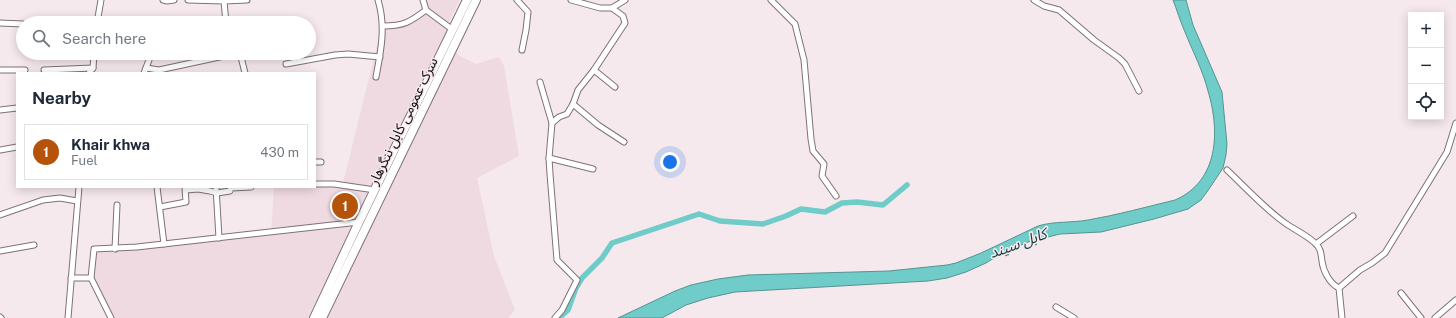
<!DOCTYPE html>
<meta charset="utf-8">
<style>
:root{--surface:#fff;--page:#f6f6f7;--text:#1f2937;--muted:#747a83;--line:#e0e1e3;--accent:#b45309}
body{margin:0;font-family:"Public Sans","Noto Sans Arabic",sans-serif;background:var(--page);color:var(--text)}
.controls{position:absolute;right:12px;top:12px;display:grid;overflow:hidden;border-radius:0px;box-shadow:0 2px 10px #0003}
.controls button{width:36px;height:36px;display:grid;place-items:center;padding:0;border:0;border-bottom:1px solid var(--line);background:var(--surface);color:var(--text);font:20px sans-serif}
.you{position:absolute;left:670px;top:162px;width:14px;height:14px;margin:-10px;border:3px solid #fff;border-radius:50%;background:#1a73e8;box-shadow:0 0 0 6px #1a73e833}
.badge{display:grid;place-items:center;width:26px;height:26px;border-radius:50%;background:var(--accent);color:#fff;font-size:13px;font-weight:700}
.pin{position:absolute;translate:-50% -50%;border:2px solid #fff;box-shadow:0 1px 4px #0006}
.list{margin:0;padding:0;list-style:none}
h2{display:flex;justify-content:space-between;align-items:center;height:52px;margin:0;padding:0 16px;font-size:17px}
h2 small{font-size:13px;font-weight:400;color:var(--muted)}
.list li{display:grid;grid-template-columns:26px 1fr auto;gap:12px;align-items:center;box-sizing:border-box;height:56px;margin:0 8px 8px;padding:0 8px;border:1px solid var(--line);border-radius:0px}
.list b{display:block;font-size:15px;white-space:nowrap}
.list p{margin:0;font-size:13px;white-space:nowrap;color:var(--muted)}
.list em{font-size:13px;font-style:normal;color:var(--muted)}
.icon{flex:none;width:22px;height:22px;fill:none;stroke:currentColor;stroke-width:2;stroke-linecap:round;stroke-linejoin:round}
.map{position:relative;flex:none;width:1456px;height:318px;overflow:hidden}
.search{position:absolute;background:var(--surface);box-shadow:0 2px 10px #0003;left:16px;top:16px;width:300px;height:44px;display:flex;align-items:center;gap:10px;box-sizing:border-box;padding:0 14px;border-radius:22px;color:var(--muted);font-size:15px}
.panel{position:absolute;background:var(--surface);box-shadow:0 2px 10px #0003;left:16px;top:72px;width:300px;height:116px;border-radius:0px}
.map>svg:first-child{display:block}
</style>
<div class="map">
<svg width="1456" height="318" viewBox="0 0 1456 318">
<rect width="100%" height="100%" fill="#f6e9ed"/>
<polygon fill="#f0dae1" points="425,0 460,0 447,26 458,55 476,64 499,57 504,66 519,156 477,178 494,256 515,310 508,318 112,318 92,277 95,247 215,240 271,233 274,187 315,187 315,185 343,183 381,29 411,23 424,9"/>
<path fill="#6fccc8" stroke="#549491" d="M1173 0H1186L1193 25 1222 92 1227 144 1226 155 1223 168 1209 189 1201 200 1188 209 1154 219 1101 232 1060 234 1028 242 1002 253 986 263 966 272 947 278 928 281 735 292 708 298 686 305 662 318H618L675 291 691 285 718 279 748 275 889 271 947 265 956 263 981 253 1038 226C1054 221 1071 223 1088 220 1117 215 1146 207 1175 200 1219 181 1220 131 1208 91 1203 71 1193 52 1185 32 1180 21 1177 10 1173 0Z"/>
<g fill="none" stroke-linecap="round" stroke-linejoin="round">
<polyline stroke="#6fccc8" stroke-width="5.5" points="559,318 568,310 576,288 582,278 602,258 612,243 699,214 720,221 763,224 786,216 801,209 825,212 842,203 857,202 883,205 907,185"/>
<g stroke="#7e7276" stroke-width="7">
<g id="minor">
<polyline points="163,0 167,1 174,0"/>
<polyline points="188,0 224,1 247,0"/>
<polyline points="423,0 426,10 453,30"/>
<polyline points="517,0 528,12 526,30 522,50"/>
<polyline points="571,0 600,8 612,8 625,0"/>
<polyline points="771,0 795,24 804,60 811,139 813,151 824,164 822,176 836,196"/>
<polyline points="1034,0 1044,6 1059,10 1094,40 1119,58 1125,64 1139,91"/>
<polyline points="224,1 226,23"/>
<polyline points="0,23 23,24"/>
<polyline points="97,23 101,0"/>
<path d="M383 26C404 26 410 22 426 10"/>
<polyline points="240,53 245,73"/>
<polyline points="286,64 335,55 348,54 380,57"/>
<polyline points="146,68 159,70 224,56 241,55"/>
<polyline points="0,70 25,70"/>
<polyline points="44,70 93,68"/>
<polyline points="594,70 615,87"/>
<polyline points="89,73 93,68 94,53"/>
<polyline points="144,73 149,60"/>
<path d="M376 77C381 51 386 26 378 0"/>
<polyline points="540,82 552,123 549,158 550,174 557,260 577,280 562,310 555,318"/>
<polyline points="573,104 598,125 624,142"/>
<polyline points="0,110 17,108"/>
<polyline points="552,123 559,117 567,114 573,104 578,90 594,70 625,23 623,16 612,8"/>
<polyline points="0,150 17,147"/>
<polyline points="549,158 593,169"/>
<polyline points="315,162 321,162"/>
<path d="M1227 170C1246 188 1264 208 1285 223 1295 230 1307 235 1316 244 1321 249 1321 254 1322 261 1323 271 1330 284 1339 288L1342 318"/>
<polyline points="315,184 334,184 375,190"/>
<polyline points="157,187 164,244"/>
<polyline points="216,187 219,238"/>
<polyline points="186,190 198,189 210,191 217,193 230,191 231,188 251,187"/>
<polyline points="160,207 186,202 185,188"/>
<polyline points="0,215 43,200 60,198 77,201"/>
<polyline points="1316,244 1353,216"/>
<polyline points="115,249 117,205"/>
<polyline points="0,251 34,245"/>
<polyline points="71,278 91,278"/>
<polyline points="1339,288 1360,270 1372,263 1385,253 1447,152 1456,123"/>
<polyline points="1401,293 1421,318"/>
<polyline points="1056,307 1074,318"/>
<polyline points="0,317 1,318"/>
<polyline points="68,318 79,187"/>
<polyline points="111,318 91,278 94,249 137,247 359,222"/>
<polyline points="1435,318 1456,300"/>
</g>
</g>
<g stroke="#7e7276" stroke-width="10">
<g id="trunk">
<polyline points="314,318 359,222 467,0"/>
<polyline points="322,318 476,0"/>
</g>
</g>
<use href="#minor" stroke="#fff" stroke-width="5"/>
<use href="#trunk" stroke="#fff" stroke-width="8"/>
</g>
<g text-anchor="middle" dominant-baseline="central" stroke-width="3" stroke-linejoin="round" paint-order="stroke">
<g font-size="14" fill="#141011" stroke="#f6e9ed">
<text transform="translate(403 121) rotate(-64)">سرک عمومی کابل ننگرهار</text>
</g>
<g font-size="15" font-style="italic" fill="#194443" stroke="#f6e9ed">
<text transform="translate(1018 243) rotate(-20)">کابل سيند</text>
</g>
</g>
</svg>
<div class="controls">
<button>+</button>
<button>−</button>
<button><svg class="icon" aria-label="locate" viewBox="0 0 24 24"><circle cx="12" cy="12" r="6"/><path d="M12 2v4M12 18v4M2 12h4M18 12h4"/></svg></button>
</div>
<div class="you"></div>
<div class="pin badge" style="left:345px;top:206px">1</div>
<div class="search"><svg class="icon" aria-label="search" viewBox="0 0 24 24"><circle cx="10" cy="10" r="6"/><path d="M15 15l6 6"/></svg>Search here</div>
<section class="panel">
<h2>Nearby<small></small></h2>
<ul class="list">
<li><span class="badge">1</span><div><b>Khair khwa</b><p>Fuel</p></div><em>430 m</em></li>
</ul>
</section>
</div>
